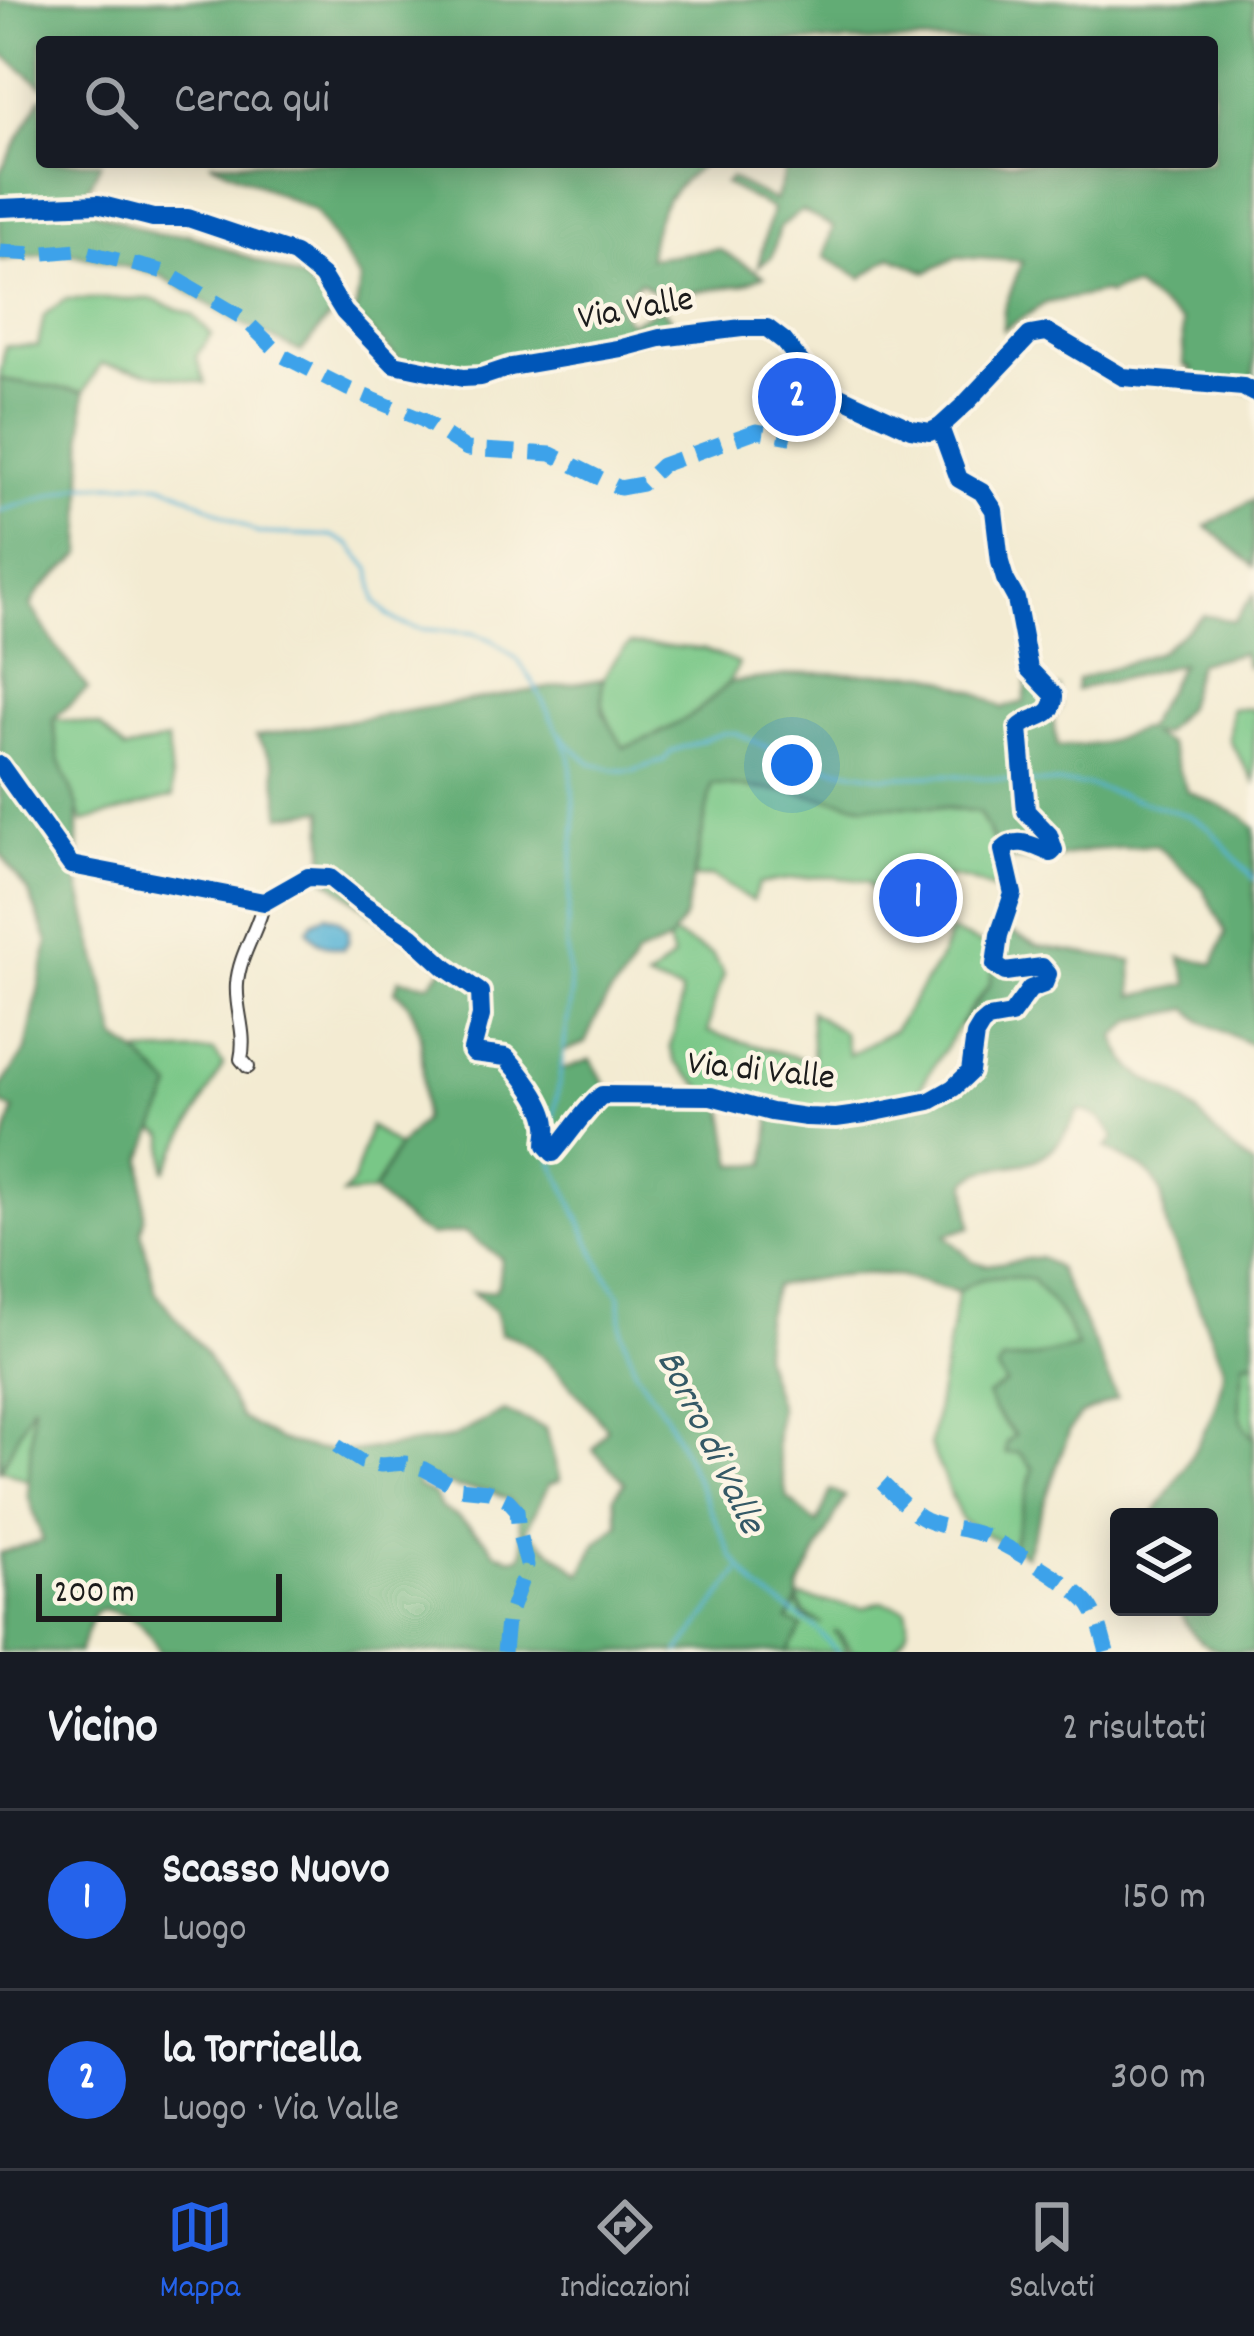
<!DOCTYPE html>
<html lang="it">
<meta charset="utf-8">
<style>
:root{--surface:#171b24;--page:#20242c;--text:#f1f3f6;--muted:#9ea1a6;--line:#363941;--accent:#2563eb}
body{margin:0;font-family:Dekko,sans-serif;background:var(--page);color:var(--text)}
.controls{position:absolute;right:36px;bottom:36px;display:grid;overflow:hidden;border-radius:12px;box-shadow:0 6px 30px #0003}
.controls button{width:108px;height:108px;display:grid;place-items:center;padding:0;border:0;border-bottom:3px solid var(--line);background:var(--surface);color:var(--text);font:60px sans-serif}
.scale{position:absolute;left:36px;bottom:30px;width:246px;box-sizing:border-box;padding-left:12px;border:6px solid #1c1c1c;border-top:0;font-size:33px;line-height:42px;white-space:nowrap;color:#1c1c1c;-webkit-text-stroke:9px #fcf5e5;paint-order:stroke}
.you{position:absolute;left:792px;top:765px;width:42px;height:42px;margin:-30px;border:9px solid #fff;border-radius:50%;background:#1a73e8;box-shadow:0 0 0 18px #1a73e833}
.badge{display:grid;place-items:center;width:78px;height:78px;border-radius:50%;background:var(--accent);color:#fff;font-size:39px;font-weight:700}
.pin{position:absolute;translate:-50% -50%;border:6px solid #fff;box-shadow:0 3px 12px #0006}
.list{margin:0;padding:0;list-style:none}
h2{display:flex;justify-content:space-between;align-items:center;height:156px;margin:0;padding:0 48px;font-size:51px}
h2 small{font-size:39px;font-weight:400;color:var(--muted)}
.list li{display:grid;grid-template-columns:78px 1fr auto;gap:36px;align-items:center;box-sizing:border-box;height:180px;padding:0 48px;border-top:3px solid var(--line)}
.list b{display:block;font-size:45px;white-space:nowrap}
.list p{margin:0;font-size:39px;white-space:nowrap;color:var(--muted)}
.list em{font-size:39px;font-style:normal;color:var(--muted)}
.icon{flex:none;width:66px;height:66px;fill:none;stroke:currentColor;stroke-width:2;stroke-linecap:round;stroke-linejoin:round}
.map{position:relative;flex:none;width:1254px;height:1652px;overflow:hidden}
.search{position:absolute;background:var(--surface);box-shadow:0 6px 30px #0003;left:36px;right:36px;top:36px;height:132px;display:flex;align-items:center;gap:30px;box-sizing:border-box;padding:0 42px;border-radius:12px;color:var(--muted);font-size:45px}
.sheet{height:516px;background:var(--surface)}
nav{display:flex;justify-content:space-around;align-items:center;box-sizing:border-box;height:168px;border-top:3px solid var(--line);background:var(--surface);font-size:33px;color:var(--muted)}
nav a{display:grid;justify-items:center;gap:6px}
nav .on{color:var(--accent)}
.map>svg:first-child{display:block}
</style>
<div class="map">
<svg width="1254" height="1652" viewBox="0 0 1254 1652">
<rect width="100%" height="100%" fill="#fcf5e5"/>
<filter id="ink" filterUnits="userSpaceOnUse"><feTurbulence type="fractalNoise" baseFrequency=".00833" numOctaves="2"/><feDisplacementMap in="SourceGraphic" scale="24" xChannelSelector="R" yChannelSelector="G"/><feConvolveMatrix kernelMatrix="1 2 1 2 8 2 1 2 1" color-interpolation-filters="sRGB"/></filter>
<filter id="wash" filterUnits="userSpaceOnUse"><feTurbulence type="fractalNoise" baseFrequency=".004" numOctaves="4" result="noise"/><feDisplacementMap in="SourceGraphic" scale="48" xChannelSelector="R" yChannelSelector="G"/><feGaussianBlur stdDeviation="2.7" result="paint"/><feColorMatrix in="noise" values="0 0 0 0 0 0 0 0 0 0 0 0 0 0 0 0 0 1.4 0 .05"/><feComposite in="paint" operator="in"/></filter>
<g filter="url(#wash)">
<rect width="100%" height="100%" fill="#f3ebd2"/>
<g fill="#79c787" stroke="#4a7252" stroke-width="3">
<polygon points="66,299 151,299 193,315 212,335 196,356 205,383 101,364 84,392 0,379 5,346 38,346 44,315"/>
<path d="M630 644 703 649 739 664C719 708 667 731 623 748 598 703 588 683 630 644Z"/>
<polygon points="1231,708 1254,709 1254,782 1229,740"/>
<polygon points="53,718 100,726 125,750 167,740 173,797 83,822 59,759"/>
<path d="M712 784 979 812 1000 854 1010 896C964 878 954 869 904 886L900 899 901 927 895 930 868 882C832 874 795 877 759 884L752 901 712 876 694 878Z"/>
<polygon points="950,931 996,950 990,984 968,1012 909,1105 836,1118 711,1096 675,1062 670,1047 679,1015 681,992 647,980 673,958 668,942 673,935 713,955 724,974 712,1010 708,1032 813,1062 810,1011 843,1032 849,1055 894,1030 941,957"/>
<polygon points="214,1051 223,1065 165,1172 165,1135 155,1129 172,1088 137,1053"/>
<polygon points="370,1126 398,1147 373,1192 342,1195 353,1182"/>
<path d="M1010 1276 1033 1279 1065 1320 1078 1347C1051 1352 1030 1361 1002 1361L1007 1383 994 1411 1015 1436 1020 1453 1033 1469 1012 1547C1002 1545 975 1527 962 1521L930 1445 958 1292 971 1280Z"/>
<path d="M1244 1361H1254V1439C1231 1417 1242 1391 1244 1361Z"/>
<polygon points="34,1397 29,1481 1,1469"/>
<path d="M800 1597 863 1608 881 1602 906 1609C912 1629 905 1636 892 1652H853L839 1633 834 1630 848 1652H787L801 1628 787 1621 797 1602 803 1616 822 1624 805 1613 799 1602Z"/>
</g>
<g fill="#62ac74" stroke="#3f6448" stroke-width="3" fill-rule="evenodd">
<polygon points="0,0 1254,0 1254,393 1190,378 1192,369 1184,365 1182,322 1135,287 1117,290 1108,295 1104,292 1046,303 1003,330 1004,309 1022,261 957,257 927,272 891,257 862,278 824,257 833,227 802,211 780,227 772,257 758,266 772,209 725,184 730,178 775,201 788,162 1212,162 1212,42 42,42 42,86 0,52"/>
<polygon points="42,96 42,162 101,162 80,206 158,235 188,234 303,279 334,312 301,352 238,322 161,276 68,252 0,260 0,172"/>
<path d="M210 162H706C668 190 654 210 649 258L719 249 764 276 742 285 661 296 640 282 616 303 629 323 661 308 683 331 468 371 401 362 355 316 360 280 315 211Z"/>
<path d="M0 379 84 392 82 554 39 591 31 606 57 648 88 689 53 719 59 759 78 806V879L117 1039 137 1053 172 1088 143 1158 144 1218 141 1231 156 1293 205 1352 241 1418 279 1440 314 1449 353 1452 451 1438 504 1411 545 1428 560 1480 549 1484 526 1530 581 1574 597 1542 619 1524 614 1496 625 1482 593 1450 607 1429C585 1403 534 1334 500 1334L496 1312 472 1292 494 1291 498 1285 501 1258 464 1232 431 1236 414 1227 373 1192 398 1147 423 1120C421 1080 431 1015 395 991L399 979 429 984 445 967 325 878 323 810 281 816 274 763 256 736 602 679 603 712 624 748 659 734 694 714 731 682 806 673 929 674 976 692 1003 708 1024 702 1028 675 1048 690 1059 688 1061 706 1053 719 1058 747 1102 743 1141 729 1144 730 1181 664 1076 690 1077 680 1159 652 1204 615 1234 621 1254 594V662L1247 667 1242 653 1198 663 1186 707 1162 734 1149 733 1169 745 1187 791 1244 817 1254 828V1046L1201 1021 1189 1009 1134 1020 1115 1037C1133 1085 1149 1075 1183 1100 1198 1112 1210 1128 1224 1141 1233 1150 1244 1158 1254 1166V1361H1244C1242 1391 1231 1417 1254 1439V1652C1209 1652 1198 1649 1178 1607H1209V1517H1152C1179 1477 1222 1415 1223 1367L1175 1246C1160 1226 1168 1200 1155 1181 1145 1165 1120 1158 1106 1148L1114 1139C1108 1123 1095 1113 1079 1110 1069 1128 1060 1146 1041 1157 1018 1171 986 1161 967 1182L971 1227 945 1235 973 1261 986 1265 1040 1257 1057 1268 1094 1343 1117 1398 1079 1416 1069 1432 1026 1555 1012 1547 1033 1469 1020 1453H1006V1443L1015 1435 994 1411 987 1395 1006 1384 997 1370 1002 1361C1030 1361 1050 1352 1077 1347L1065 1320 1033 1280C1007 1275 979 1273 958 1292 939 1288 921 1281 902 1277 860 1268 816 1279 775 1286L765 1318 763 1356 779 1408 776 1446 787 1497 817 1524 831 1490 845 1497 799 1588 797 1602 788 1620 802 1627 787 1652H159C145 1623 133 1616 102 1609L94 1613 79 1652H0V1553L43 1541 28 1495 33 1403 0 1472V1155L14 1110 0 1103V1088L26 1050 48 942 29 893 0 853ZM712 784 786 791 863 805 943 807 979 812 1000 854 1011 859 1038 862 1092 850 1156 845 1203 888 1226 932 1214 964 1180 957 1189 984 1133 996 1132 961 1038 946 1010 932 996 950 990 984 961 1024 977 1031 965 1079 930 1101 806 1117 771 1112 766 1164 734 1165 723 1102 611 1094 591 1059 561 1070 563 1052 585 1043C592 1028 598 1012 608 998 620 982 629 976 636 956L668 942 685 917ZM419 1476 458 1488 489 1491 508 1500 518 1511 523 1551 520 1557 512 1558 494 1552 486 1540 458 1517 441 1508 435 1495 417 1486Z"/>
<polygon points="1254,499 1254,566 1206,526"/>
</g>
<path fill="#58b4d6" stroke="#3a6879" stroke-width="3" d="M326 915 338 919 349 930 348 943 343 949C328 947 316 944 308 930L313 922Z"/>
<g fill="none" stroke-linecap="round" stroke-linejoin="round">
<g stroke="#58b4d6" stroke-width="3">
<polyline points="0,511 81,486 142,483 161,484 183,493 257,533 333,536 350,545 370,569 376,602 389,616 402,624 421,629 473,633 492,640 517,659 534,684 557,730 572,747 591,763 615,770 633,771 664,760 672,751 724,733 736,733 764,746 818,765 883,777 950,775 1020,781"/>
<polyline points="1029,782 1087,785 1190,816 1210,829 1254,879"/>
<polyline points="553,1125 571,996 566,942 575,823 570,756 561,737"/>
<polyline points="551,1158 604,1272 620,1295 622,1332 636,1372 666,1415 732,1556 758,1589 814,1627 838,1652"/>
<polyline points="679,1652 739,1572"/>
</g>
</g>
</g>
<g filter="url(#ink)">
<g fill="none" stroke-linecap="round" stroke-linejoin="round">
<g stroke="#3c3b37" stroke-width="16">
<g id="minor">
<polyline points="0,208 98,204 153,218 188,218 295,254 322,276 344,312 394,364 463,378 481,377 511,367 622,348 660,338 742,328 767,328 784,341 820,387 911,429 930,432 940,427 965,404 1030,335 1047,332 1123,377 1243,387 1254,393"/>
<path d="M0 765 71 865 264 902 308 877 330 878 361 903 411 936 446 968 480 992 481 1016 472 1050 474 1053 506 1057C520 1072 546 1104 547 1125 548 1131 546 1138 546 1145L553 1153C569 1135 584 1110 602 1095L711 1096 771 1112 806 1117 836 1118 865 1114 930 1101 953 1088 970 1072 975 1035 981 1025 988 1019 1011 1015 1030 989 1044 984 1048 974 1042 967 1005 972 995 965 999 935 1013 894 1003 850C1017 835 1035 847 1051 853L1054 850 1049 835 1026 811 1019 728C1031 714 1055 721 1054 695L1029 669 1016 599 1005 579 1000 562 994 510 982 492 959 479 940 427"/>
<path d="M248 1067 241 1059C247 1032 235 1010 237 984 239 955 258 930 264 902"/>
</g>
</g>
<use href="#minor" stroke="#fff" stroke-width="12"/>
<g stroke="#3da2ea" stroke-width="15" stroke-dasharray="30 15" stroke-linecap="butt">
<polyline points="0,252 34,254 78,250 165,272 243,318 281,355 348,389 423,420 467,449 551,454 620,488 642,484 662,465 756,431 791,437"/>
<polyline points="337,1446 362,1462 381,1465 405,1463 424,1469 458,1488 489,1491 508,1500 517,1510 519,1534 527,1565 507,1621 504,1652"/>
<path d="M882 1483C895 1495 909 1512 925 1520 942 1528 962 1528 980 1534 1003 1542 1068 1582 1085 1600 1098 1613 1102 1635 1107 1652"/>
</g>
<g stroke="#fcf5e5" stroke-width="26">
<g id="cycleway">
<polyline points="0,208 98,204 153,218 188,218 295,254 322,276 344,312 394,364 463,378 481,377 511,367 622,348 660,338 742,328 767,328 784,341 820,387 911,429 930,432 940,427 965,404 1030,335 1047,332 1123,377 1243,387 1254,393"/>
<path d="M0 765 71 865 264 902 308 877 330 878 361 903 411 936 446 968 480 992 481 1016 472 1050 474 1053 506 1057C520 1072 546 1104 547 1125 548 1131 546 1138 546 1145L553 1153C569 1135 584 1110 602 1095L711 1096 771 1112 806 1117 836 1118 865 1114 930 1101 953 1088 970 1072 975 1035 981 1025 988 1019 1011 1015 1030 989 1044 984 1048 974 1042 967 1005 972 995 965 999 935 1013 894 1003 850C1017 835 1035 847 1051 853L1054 850 1049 835 1026 811 1019 728C1031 714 1055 721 1054 695L1029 669 1016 599 1005 579 1000 562 994 510 982 492 959 479 940 427"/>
</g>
</g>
<use href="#cycleway" stroke="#0057b8" stroke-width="18"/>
</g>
</g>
<g text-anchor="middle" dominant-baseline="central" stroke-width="9" stroke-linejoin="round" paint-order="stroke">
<g font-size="36" fill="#1c1c1c" stroke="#fcf5e5">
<text transform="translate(636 311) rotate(-10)">Via Valle</text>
<text transform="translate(761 1073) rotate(6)">Via di Valle</text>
</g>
<g font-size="39" font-style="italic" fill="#345966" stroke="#fcf5e5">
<text transform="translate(708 1443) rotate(64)">Borro di Valle</text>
</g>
</g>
</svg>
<div class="controls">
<button><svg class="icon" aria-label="layers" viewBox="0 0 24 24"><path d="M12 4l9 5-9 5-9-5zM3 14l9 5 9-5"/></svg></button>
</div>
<div class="scale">200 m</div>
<div class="you"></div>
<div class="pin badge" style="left:918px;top:898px">1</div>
<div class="pin badge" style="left:797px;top:397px">2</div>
<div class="search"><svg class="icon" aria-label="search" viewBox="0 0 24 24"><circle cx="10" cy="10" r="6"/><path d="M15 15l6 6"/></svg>Cerca qui</div>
</div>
<section class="sheet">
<h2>Vicino<small>2 risultati</small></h2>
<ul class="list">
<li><span class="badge">1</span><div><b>Scasso Nuovo</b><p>Luogo</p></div><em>150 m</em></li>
<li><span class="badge">2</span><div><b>la Torricella</b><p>Luogo · Via Valle</p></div><em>300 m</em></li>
</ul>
</section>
<nav>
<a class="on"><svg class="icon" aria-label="map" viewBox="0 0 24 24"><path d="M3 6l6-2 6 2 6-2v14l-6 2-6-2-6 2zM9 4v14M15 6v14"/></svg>Mappa</a>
<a><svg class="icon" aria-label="directions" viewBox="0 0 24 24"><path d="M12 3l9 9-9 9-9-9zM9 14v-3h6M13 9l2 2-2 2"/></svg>Indicazioni</a>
<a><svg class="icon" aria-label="saved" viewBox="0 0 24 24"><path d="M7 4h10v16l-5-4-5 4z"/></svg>Salvati</a>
</nav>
